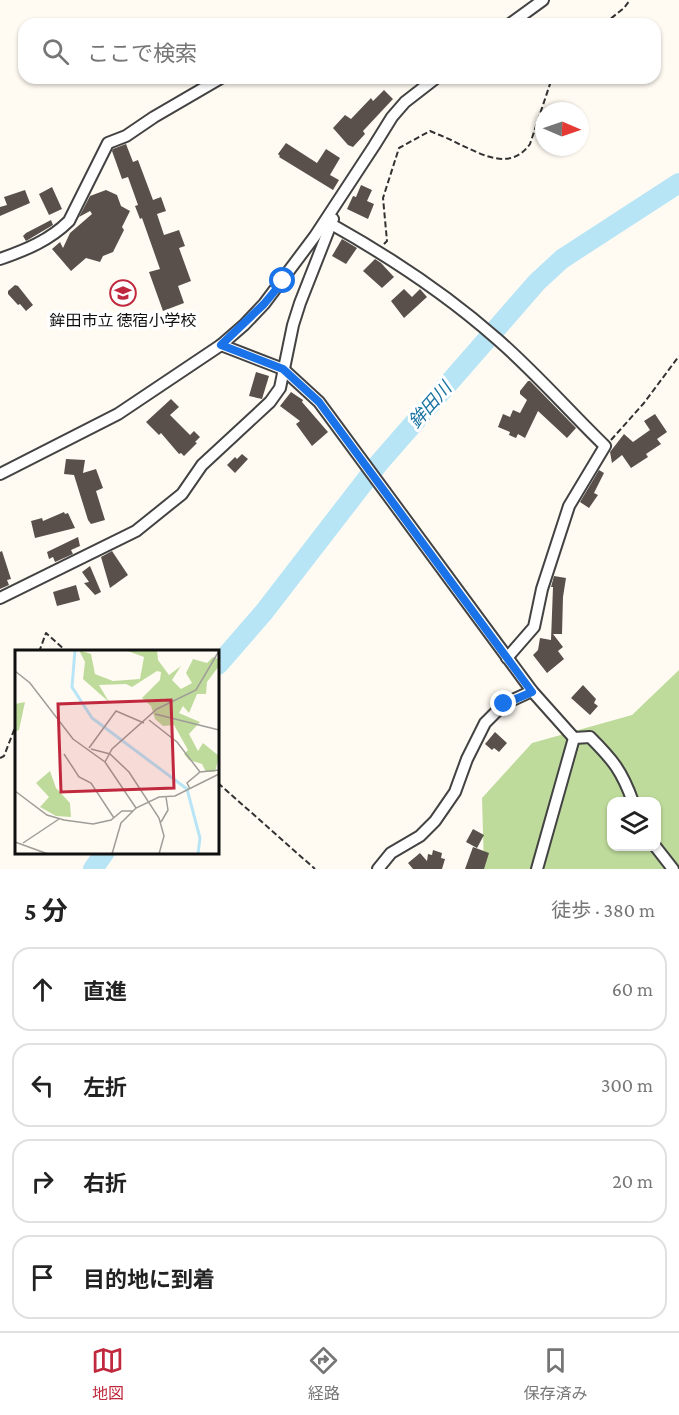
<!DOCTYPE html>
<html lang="ja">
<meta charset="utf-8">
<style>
:root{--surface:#fff;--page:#f6f6f6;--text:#222;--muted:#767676;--line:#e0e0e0;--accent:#c0283e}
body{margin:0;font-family:"Crimson Pro","Noto Sans JP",serif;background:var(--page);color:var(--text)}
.controls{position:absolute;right:18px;bottom:18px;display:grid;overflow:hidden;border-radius:12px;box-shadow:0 2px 4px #0004}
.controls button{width:54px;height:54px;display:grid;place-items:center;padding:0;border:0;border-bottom:2px solid var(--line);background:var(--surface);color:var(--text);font:30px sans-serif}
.compass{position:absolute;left:535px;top:102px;width:54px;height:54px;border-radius:50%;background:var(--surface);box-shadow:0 2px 4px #0004;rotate:92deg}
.stop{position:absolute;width:18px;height:18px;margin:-14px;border:4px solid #1a73e8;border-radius:50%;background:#fff}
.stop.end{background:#1a73e8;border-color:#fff;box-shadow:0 2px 6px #0008}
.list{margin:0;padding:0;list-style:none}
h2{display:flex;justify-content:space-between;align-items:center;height:78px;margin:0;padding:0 24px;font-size:26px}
h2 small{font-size:20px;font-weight:400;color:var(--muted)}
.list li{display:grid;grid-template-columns:39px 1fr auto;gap:18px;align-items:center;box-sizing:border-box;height:84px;margin:0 12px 12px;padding:0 12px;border:2px solid var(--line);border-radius:18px}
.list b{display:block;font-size:22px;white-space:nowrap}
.list em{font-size:20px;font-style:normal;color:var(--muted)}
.icon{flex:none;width:33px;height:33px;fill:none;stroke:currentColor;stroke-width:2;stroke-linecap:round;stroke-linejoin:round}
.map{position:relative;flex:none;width:679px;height:869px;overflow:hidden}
.search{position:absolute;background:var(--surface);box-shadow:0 2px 4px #0004;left:18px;right:18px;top:18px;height:66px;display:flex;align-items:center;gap:15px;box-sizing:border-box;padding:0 21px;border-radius:18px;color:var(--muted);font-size:22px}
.sheet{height:462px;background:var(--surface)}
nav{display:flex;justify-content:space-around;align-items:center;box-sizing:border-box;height:84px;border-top:2px solid var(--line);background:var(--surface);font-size:16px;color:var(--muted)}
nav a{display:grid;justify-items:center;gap:3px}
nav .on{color:var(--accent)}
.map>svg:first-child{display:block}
</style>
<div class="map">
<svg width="679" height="869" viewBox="0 0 679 869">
<rect width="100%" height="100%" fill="#fffbf3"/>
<path fill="#bedb9c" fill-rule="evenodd" d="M679 670V869H484L482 798 532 743 632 715ZM612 802H656V846H612Z"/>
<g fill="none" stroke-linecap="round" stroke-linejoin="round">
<g stroke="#b8e5f6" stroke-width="20">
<polyline points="218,665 264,612 379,463 537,282 562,259 679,183"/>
<polyline points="93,869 105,852"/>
</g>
</g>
<g fill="#59504c">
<polygon points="384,90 393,99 363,131 365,134 353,147 348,145 333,128 345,115 351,119 371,98 373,101"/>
<polygon points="286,143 317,163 326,149 340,158 330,175 339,180 333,190 279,157 280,156 278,154"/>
<polygon points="126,144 133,162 138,160 153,200 161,197 166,211 157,214 164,235 179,230 185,246 179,248 191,281 178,286 184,303 163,311 149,272 160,269 142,218 140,219 135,206 138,205 128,177 122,179 112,151 113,149"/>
<polygon points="361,185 372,190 367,201 374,204 368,219 347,209 353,196 356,197"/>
<polygon points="52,187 62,209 49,215 39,194"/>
<polygon points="25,190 30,203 0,216 0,207 7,205 4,197"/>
<polygon points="106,190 117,195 121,206 130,211 122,227 124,230 113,252 103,256 100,262 86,258 71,271 52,249 60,242 63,248 70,233 92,214 90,211 79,217 90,196"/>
<polygon points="51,220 53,225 26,241 23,236 26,233"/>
<polygon points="342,239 357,248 346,264 332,256"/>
<polygon points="375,259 381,263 394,277 382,288 363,271"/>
<polygon points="15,285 18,286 33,305 26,311 20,304 18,305 8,294 8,291"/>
<polygon points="404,289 412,297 420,289 427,297 404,318 391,301"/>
<polygon points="256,372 269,376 262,399 249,396"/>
<polygon points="528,381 530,381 576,428 567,438 538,411 525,438 518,434 516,438 509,435 510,432 498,427 503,414 510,417 513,410 520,413 527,400 520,394 520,391"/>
<polygon points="291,392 303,400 302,402 328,432 312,446 296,424 300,421 280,406"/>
<polygon points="171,399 179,407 170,415 190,435 194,431 200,437 195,442 197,443 184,456 181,453 179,454 161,433 159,435 146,422"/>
<polygon points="655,414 667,432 657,439 661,444 646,454 648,457 631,468 622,455 612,463 610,452 624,434 633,442 650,430 644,421"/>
<polygon points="242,454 248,459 235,473 227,465 235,457 237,459"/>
<polygon points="66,459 85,460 83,473 96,469 103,488 96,491 105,520 91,524 88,520 74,475 64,474"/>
<polygon points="599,470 604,473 594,493 598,495 589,508 580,502"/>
<polygon points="64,512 65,514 68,513 75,528 35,538 31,521 42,518 43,521"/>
<polygon points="78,537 80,546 71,550 73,554 55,562 53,557 49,559 47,552"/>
<polygon points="2,551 11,579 7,580 9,585 0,589 0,552"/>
<polygon points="112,551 128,575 110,588 101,557"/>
<polygon points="90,566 101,592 95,595 84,583 89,582 82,572"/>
<polygon points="554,576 566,578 563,597 562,634 553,634 563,647 558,651 564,659 547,673 533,655 538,650 540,638 551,640 553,587 551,587"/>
<polygon points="76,585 80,600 57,606 53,592"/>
<polygon points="583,685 596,699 594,703 598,706 590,715 571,698"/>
<polygon points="495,732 507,743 499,752 494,748 492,750 485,744"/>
<polygon points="473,829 484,835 477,848 466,842"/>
<polygon points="473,847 489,853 484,869 465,869"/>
<polygon points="433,850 442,853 441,858 445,859 442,869 413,869 408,863 420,853 427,861 428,854 432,855"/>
</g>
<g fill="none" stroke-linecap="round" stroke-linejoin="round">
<g stroke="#434343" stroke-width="14">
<g id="minor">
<polyline points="510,24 543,0"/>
<path d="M331 224C390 257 446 294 497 339 535 372 569 411 605 446L569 506 542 589 534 627 507 658"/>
<path d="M0 259C26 250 50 240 69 221L108 143 126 136 154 117 221 78"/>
<path d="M221 345 283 369 319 402 532 691 574 738 590 737C613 760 622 771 633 802"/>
<polyline points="0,474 118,414 221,345 244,325 264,304 315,236 374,146 392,117 405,102 436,78"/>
<polyline points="0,598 136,531 182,494 202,465 270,402 280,388 293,325 300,303 333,219"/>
<polyline points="655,846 673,869"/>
<polyline points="378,869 391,853 420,836 435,821 455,792 467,759 485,723 504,704 532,691"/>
<polyline points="537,869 574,738"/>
</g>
</g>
<g stroke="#323232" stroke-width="2" stroke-dasharray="6 3" stroke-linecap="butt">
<polyline points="604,24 624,8 630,0"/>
<path d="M384 244 387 241 383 198 399 148 430 131C439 135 448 138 457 143 481 154 510 172 530 144L552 78"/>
<polyline points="611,440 644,403 679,356"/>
<polyline points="39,652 46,633 67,652"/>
<polyline points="0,758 4,756 16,725"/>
<polyline points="218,783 315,869"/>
</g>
<use href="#minor" stroke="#fff" stroke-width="10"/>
</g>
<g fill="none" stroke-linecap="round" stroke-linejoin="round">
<polyline stroke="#1a73e8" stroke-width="8" points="283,281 264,304 221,345 283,369 319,402 532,692 504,704"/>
</g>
<defs>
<g id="school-ring" transform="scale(1.35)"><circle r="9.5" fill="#fff" stroke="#c0283e" stroke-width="1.5"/><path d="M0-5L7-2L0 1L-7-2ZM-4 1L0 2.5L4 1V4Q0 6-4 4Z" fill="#c0283e"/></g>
</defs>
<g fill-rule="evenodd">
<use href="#school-ring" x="123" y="293"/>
</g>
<g text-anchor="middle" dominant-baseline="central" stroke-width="6" stroke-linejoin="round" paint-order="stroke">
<g font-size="16" fill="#101010" stroke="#fff">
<text x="123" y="320">鉾田市立 徳宿小学校</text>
</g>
<g font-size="18" font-style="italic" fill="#1974a2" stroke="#fff">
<text transform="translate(430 405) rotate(-49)">鉾田川</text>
</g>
</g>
<g transform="translate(15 650)">
<rect width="204" height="204" fill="#fffbf3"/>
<path d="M64 0 76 4 80 24 98 31 125 29 129 7 110 0H142L143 10 154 25 166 16 157 30 166 39 177 33 171 23 178 9 192 13 198 7 204 9V16L192 32 191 44H182L174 63 168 56 164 63 185 72 174 84 183 101 188 93 204 106 200 122H191L187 114 174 110 169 104 173 100 159 75 148 76 140 69 136 56 127 48 145 30 146 22 142 21 117 37 111 34 84 35 94 52 68 29 70 12ZM10 52 4 80 0 82V54ZM35 121 41 138 55 153 56 167 41 166 25 157 34 147 21 133Z" fill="#bedb9c"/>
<path fill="none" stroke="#b8e5f6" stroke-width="3" d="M60 0 57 37 77 68 172 139 185 188 183 204"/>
<path fill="none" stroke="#9f9d98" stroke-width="1.5" d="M0 21 15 33 58 89 90 112 121 158M140 64 204 80M134 70 162 92 185 122M74 98 101 61 129 73M76 99 95 104 114 122 144 168 149 186 144 204M49 104 64 127 76 133 99 168M90 112 97 99 142 59 181 40 204 1M175 139 172 133 185 122 204 120M0 141 32 165 49 170 78 174 96 170 107 161H118M146 172 153 160 151 147M0 192 33 204M8 193 44 169M97 204 106 173 121 158 144 147 160 146 204 124"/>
<path fill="#c0283e" fill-opacity="0.15" stroke="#c0283e" stroke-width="3" d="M156 50 159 138 46 142 43 54Z"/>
<rect width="204" height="204" fill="none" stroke="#101010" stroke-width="3"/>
</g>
</svg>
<div class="controls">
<button><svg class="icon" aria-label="layers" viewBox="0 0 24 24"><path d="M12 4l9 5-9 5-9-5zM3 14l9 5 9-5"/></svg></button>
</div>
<svg class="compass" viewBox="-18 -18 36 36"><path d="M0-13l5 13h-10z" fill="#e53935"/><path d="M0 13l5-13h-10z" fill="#767676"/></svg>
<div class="stop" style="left:283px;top:281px"></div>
<div class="stop end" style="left:504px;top:704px"></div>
<div class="search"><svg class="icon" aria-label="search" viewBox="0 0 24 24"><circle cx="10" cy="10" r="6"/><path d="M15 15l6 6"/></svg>ここで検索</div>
</div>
<section class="sheet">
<h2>5 分<small>徒歩 · 380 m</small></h2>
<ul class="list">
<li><svg class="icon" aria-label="ahead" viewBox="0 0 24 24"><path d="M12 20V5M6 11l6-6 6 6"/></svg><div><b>直進</b></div><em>60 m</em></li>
<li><svg class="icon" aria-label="left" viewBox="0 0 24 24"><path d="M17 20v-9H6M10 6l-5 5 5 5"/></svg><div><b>左折</b></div><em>300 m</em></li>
<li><svg class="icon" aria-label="right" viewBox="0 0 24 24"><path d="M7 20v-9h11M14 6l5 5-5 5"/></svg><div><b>右折</b></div><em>20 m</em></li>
<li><svg class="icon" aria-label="arrive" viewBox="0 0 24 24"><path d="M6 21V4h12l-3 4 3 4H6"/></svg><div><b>目的地に到着</b></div></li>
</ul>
</section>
<nav>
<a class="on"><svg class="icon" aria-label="map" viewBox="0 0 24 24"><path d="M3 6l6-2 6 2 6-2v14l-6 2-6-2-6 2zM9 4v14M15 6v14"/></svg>地図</a>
<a><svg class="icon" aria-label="directions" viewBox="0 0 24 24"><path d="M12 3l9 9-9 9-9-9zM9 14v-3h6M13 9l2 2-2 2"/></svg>経路</a>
<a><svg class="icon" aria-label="saved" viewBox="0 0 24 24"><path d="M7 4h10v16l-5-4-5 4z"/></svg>保存済み</a>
</nav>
